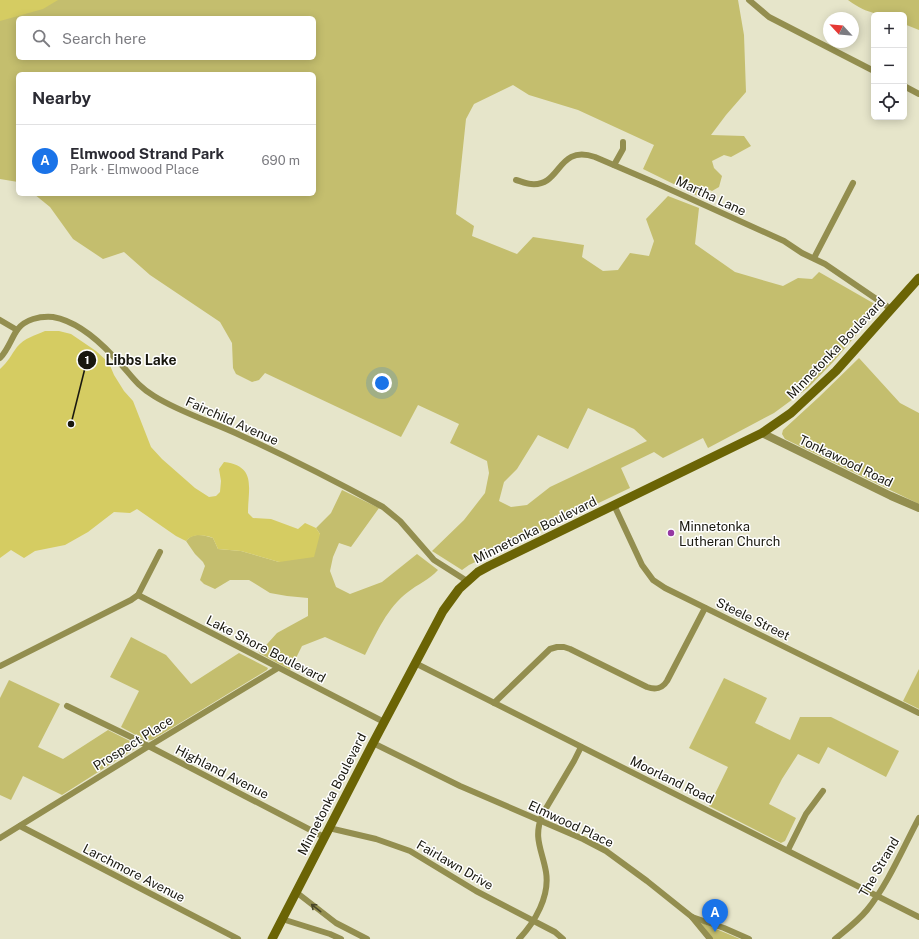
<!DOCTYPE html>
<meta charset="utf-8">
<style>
:root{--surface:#fff;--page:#f2f2f3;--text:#2b2b33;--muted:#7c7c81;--line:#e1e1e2;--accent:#1a73e8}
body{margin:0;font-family:"Public Sans",sans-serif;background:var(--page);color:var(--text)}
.controls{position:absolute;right:12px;top:12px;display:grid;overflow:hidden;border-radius:6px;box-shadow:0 2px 10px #0003}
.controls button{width:36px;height:36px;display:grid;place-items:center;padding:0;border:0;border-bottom:1px solid var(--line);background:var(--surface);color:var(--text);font:20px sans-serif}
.compass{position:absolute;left:823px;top:12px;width:36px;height:36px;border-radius:50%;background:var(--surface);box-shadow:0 2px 10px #0003;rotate:296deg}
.you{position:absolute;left:382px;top:383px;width:14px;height:14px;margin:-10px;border:3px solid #fff;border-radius:50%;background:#1a73e8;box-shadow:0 0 0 6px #1a73e833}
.badge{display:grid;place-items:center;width:26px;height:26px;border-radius:50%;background:var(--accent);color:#fff;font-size:13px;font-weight:700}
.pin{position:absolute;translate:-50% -33px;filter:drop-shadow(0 1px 2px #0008)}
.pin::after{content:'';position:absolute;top:21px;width:14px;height:12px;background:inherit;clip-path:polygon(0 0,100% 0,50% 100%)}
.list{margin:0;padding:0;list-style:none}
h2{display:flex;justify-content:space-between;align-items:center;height:52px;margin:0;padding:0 16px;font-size:17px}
h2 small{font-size:13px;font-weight:400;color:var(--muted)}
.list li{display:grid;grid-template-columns:26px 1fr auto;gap:12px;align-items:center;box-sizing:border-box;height:72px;padding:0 16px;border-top:1px solid var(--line)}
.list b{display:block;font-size:15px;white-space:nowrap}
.list p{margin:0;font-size:13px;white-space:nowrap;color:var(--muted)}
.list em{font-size:13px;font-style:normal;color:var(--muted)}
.icon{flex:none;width:22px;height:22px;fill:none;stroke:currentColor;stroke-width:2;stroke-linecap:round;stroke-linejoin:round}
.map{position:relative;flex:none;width:919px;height:939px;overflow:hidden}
.search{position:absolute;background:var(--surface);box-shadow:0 2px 10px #0003;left:16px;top:16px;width:300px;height:44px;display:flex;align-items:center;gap:10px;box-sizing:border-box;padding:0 14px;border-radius:6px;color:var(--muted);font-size:15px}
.panel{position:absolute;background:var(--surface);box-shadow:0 2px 10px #0003;left:16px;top:72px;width:300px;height:124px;border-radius:6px}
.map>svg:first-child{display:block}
</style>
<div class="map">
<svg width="919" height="939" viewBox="0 0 919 939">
<rect width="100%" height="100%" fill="#e6e5ca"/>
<g fill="#c4be6e" fill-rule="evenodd">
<path d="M0 0H738L744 35 746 92 726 115 711 135 744 136 751 146 731 157 724 155 712 161 714 168 722 176 719 187 712 191 703 187 698 196 643 169 654 145 578 110 529 95 513 85 474 104 466 119 456 214 474 226 472 236 517 254 533 237 584 245 582 257 603 271 618 270 630 253 649 256 654 241 646 219 668 196 699 208 695 244 735 272 783 286 798 278 812 279 819 272 880 307 834 361 808 388 774 413 708 448 703 438 663 458 654 452 621 468 630 488 469 565 462 570 432 551 464 520 485 493 489 473 487 461 450 443 459 424 418 405 401 437 265 373 259 380 252 382 236 374 233 368 232 343 220 322 150 275 124 252 103 259 73 239 50 207 34 194H314V74H18V182L0 179ZM18 18H314V58H18ZM588 408 634 429 647 441 550 487 527 505 511 507 499 501 504 482 517 469 538 435 568 449Z"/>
<path d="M848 0H919V30L904 24V15C879 15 869 15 848 0Z"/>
<polygon points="859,358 900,403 919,413 919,504 785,439 782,434 783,430 819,397"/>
<path d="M342 490 379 508 351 547 339 543 333 557 330 571 336 587 350 594 382 582 417 554 438 570C429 580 418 584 408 592 387 608 377 632 365 655L325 637 302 646 290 670 259 653 277 633 308 616V598L287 596 270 593 249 580H230L215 589 204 584 200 580 205 566 203 562 195 554 186 541C193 532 204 535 213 538L218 549 241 551 279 562 320 534 316 528 331 513Z"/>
<polygon points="131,637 166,655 191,684 239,653 268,668 267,670 152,740 147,741 121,727 139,691 110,677"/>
<polygon points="919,669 919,709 903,701"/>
<polygon points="724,678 767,698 755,723 790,740 800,717 831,717 899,751 886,777 828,747 819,764 798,754 782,779 769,804 796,818 785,841 781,843 709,806 728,767 689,748"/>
<polygon points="9,680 60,704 38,747 63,759 108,730 136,744 136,748 62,795 23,776 11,800 0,795 0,698"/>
<polygon points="701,923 702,923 740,939 713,939"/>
</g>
<g fill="#d5cc62">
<polygon points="0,0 58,0 43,9 0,21"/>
<path d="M45 331H59L71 334 96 351 109 363 114 375 124 391 133 401 151 447 162 459 195 488 209 497 216 496 220 492 221 481 219 469 224 462C257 466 248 488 248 513L253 518 271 519 298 529 305 523 316 528 320 534 314 557 279 562 241 551 218 549 213 538C204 535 193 533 186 541L176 536 137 509 130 513 114 512 88 532 65 545 35 551 24 558 11 550 0 558V369C8 362 11 355 17 347 24 338 36 335 45 331Z"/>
</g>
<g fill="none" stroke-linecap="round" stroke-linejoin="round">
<g stroke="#938e4f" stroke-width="6">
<polyline points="749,0 769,17 874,71"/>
<polyline points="904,86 919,94"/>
<polyline points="614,165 623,149 623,142"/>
<path d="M516 180C520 181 526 184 531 184 562 187 556 144 595 157L658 184 784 241 802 253 825 264 891 309"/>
<polyline points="814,258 853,183"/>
<polyline points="0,320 17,330"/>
<path d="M0 358C8 350 11 339 17 330 25 319 40 316 53 317 76 321 97 339 113 356 129 371 134 384 154 396 181 413 213 422 242 436 290 458 337 482 383 507L400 521 434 560 467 581"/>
<polyline points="614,505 642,565 653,580 665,588 919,713"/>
<polyline points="138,595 384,722"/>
<polyline points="415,663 919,917"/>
<polyline points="0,666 131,600 138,595 160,552"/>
<path d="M494 703 550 649 557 647H564L570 649 647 687C656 690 662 689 667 681L705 608"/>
<polyline points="67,706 131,737 324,837"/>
<polyline points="373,743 460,786 583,839 606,851 647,881 692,917 724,928 749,939"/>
<polyline points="20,826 238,939"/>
<polyline points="329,828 376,839 410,851 476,891 555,932 563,939"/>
<polyline points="0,838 149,746 278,668"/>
<polyline points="788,850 806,814 823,791"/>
<polyline points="296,892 336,923 367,939"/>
<polyline points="692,917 710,939"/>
<polyline points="282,919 330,934 341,939"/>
<path d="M519 939C535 922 550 896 546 872 542 849 533 839 542 815L574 761 581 747"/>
<path d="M835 939C846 930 858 921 867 910 888 884 903 848 919 818"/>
</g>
<polyline stroke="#938e4f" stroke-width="8" points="762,433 891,496 919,508"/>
<polyline stroke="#6b6405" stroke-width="9" points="272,939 372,745 443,611 459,589 478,572 489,566 762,433 791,413 836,371 919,278"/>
</g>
<defs><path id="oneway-shaft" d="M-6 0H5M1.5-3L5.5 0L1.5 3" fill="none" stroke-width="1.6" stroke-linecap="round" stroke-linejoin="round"/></defs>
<use stroke="#4a4729" href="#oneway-shaft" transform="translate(316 908) rotate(-142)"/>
<circle fill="#9538a2" stroke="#fff" stroke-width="1.5" cx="671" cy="533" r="4"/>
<g text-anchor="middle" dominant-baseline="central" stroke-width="3" stroke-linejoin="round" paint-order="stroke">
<g font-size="13" fill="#19180f" stroke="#fff">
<text transform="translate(711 196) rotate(25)">Martha Lane</text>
<text transform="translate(836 348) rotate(-46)">Minnetonka Boulevard</text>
<text transform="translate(232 421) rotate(24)">Fairchild Avenue</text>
<text transform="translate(846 461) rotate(26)">Tonkawood Road</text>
<text transform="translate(535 530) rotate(-26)">Minnetonka Boulevard</text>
<text transform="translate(753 619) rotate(26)">Steele Street</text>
<text transform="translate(266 649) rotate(27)">Lake Shore Boulevard</text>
<text transform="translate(133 743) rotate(-32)">Prospect Place</text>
<text transform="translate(222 772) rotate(27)">Highland Avenue</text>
<text transform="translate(672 780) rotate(26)">Moorland Road</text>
<text transform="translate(332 794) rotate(-63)">Minnetonka Boulevard</text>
<text transform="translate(571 824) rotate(25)">Elmwood Place</text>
<text transform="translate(455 865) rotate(30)">Fairlawn Drive</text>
<text transform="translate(879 867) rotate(-60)">The Strand</text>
<text transform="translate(134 873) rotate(27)">Larchmore Avenue</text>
</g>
<g font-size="13" fill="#19180f" stroke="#fff" text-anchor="start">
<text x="679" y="526">Minnetonka<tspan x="679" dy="15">Lutheran Church</tspan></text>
</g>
</g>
<path fill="none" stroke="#19180f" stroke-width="1.5" d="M71 424L87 360"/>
<g fill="#19180f" stroke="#fff" stroke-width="1.5">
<circle cx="71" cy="424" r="4"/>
<circle cx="87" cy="360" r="10"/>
</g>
<g font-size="12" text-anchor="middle" font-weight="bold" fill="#fff">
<text x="87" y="364">1</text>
</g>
<g font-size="14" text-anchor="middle" font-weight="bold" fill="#19180f" stroke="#fff" stroke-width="3" stroke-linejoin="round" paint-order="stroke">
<text x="141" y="365">Libbs Lake</text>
</g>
</svg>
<div class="controls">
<button>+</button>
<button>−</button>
<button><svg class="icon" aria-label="locate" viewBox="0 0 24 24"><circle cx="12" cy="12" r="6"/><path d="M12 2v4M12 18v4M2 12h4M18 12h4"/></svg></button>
</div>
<svg class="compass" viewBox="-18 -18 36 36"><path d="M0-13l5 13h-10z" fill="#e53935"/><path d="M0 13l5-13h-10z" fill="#7c7c81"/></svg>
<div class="you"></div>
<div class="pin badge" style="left:715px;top:932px">A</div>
<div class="search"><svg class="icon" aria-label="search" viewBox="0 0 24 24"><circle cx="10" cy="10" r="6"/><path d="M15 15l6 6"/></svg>Search here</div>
<section class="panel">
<h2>Nearby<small></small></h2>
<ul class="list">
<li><span class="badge">A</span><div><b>Elmwood Strand Park</b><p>Park · Elmwood Place</p></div><em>690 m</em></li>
</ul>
</section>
</div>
